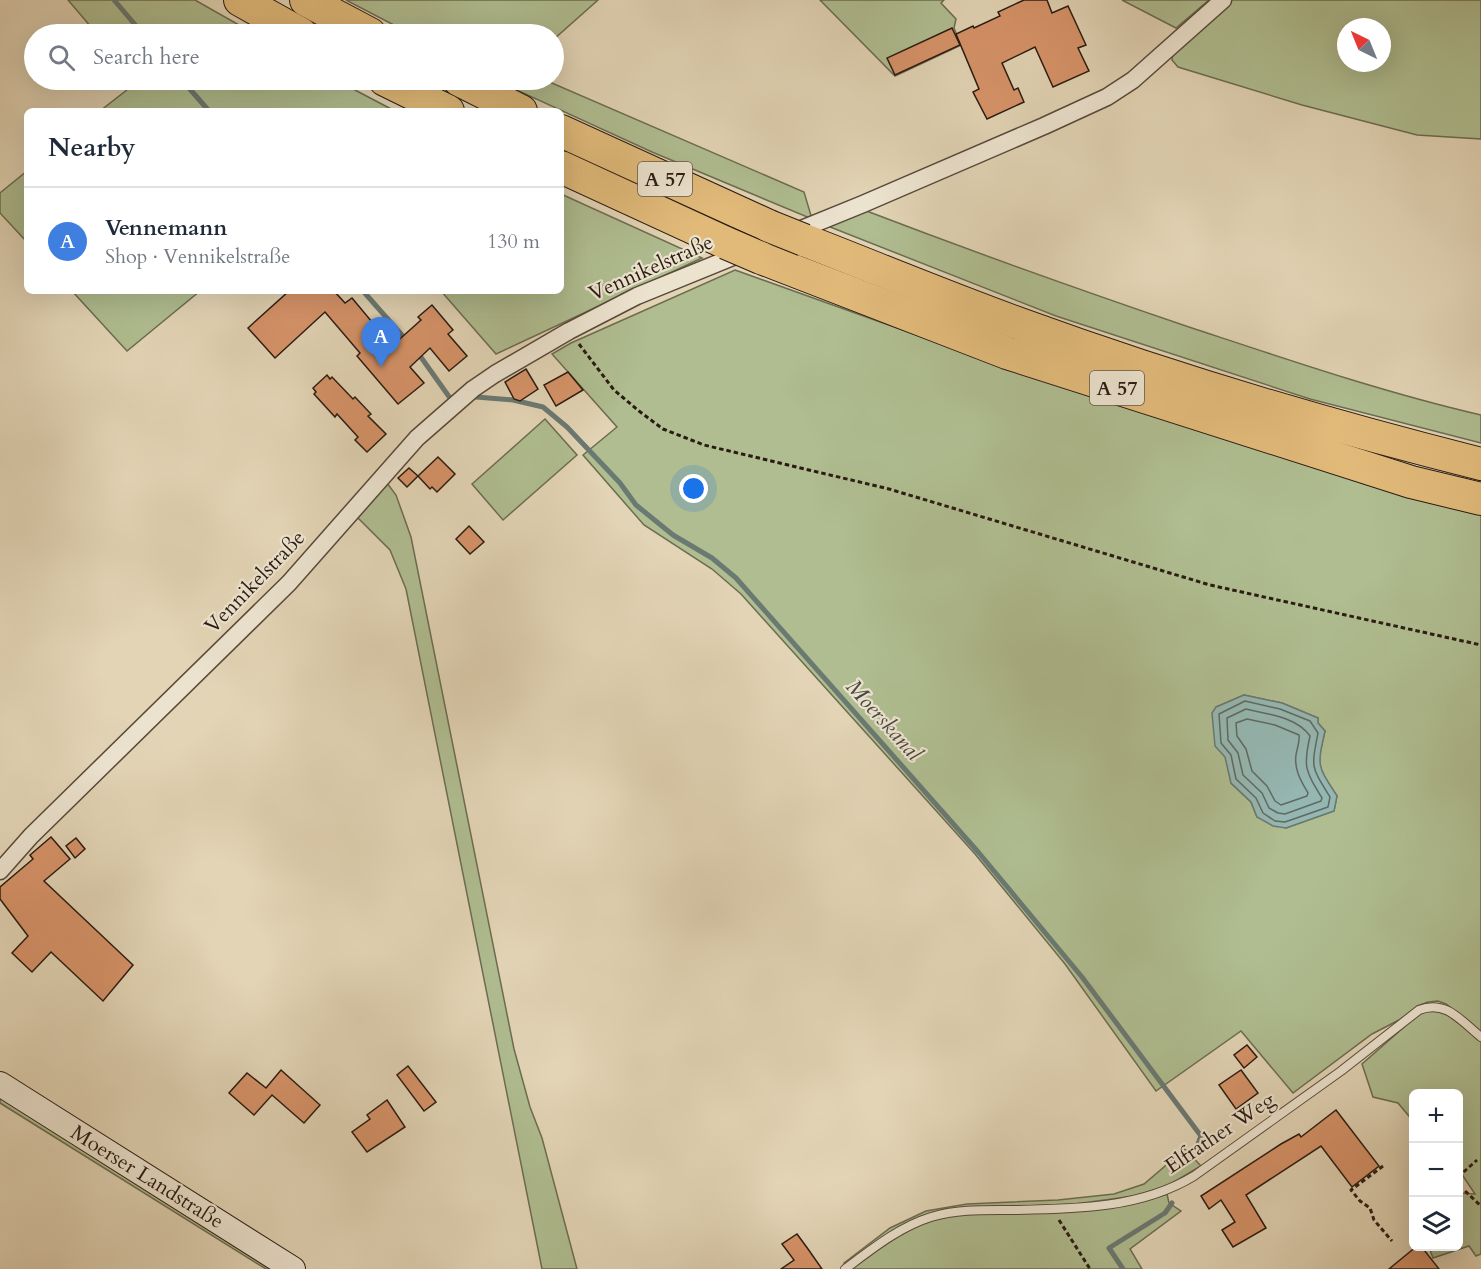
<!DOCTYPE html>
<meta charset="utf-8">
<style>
:root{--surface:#fff;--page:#f2f2f3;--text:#1f2937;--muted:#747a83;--line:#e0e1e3;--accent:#8f2418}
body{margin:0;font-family:Cardo,serif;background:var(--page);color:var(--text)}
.controls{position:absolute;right:18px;bottom:18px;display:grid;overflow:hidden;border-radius:9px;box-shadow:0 6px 24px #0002}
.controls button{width:54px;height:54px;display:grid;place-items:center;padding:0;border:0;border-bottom:2px solid var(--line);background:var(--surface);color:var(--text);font:30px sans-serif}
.compass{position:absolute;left:1337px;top:18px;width:54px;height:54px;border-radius:50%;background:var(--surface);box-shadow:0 6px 24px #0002;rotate:317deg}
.you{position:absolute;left:694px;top:489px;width:21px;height:21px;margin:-15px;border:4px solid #fff;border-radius:50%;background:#1a73e8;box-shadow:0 0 0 9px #1a73e833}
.badge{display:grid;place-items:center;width:39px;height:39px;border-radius:50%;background:var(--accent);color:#fff;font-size:20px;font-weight:700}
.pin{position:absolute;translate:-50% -50px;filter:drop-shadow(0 2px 3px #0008)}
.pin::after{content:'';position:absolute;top:32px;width:21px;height:18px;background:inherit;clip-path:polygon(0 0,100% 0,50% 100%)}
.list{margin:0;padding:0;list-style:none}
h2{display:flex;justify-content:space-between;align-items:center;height:78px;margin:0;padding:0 24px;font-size:26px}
h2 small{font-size:20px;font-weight:400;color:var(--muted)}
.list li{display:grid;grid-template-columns:39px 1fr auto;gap:18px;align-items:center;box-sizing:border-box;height:108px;padding:0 24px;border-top:2px solid var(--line)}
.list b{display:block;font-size:22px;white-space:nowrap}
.list p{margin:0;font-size:20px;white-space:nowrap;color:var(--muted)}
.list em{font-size:20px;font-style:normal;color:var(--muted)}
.icon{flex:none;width:33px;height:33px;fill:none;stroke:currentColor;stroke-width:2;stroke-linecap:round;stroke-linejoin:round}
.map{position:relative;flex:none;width:1481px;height:1269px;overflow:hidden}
.search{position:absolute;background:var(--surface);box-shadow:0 6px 24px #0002;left:24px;top:24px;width:540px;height:66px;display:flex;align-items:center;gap:15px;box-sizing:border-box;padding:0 21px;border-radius:33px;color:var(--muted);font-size:22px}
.panel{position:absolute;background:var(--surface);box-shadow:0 6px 24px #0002;left:24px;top:108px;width:540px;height:186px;border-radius:9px}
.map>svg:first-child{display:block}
</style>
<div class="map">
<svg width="1481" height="1269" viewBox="0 0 1481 1269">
<rect width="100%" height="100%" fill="#e2d4b5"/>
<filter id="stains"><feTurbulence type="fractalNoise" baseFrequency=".00333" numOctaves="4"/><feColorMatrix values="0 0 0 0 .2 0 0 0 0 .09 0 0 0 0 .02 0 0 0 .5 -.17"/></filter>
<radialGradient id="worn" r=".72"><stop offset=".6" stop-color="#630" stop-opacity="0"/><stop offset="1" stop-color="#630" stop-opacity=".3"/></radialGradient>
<g fill="#afbd90" stroke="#6c6c51" stroke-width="1.5" fill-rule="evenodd">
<polygon points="68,0 195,0 255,34 97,34"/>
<polygon points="346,0 598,0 554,39 554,34 411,34"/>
<polygon points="820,0 944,0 941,3 956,19 954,28 961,45 895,76"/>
<polygon points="1122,0 1209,0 1176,28"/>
<path d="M1229 0H1481V139L1417 135 1302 105 1178 67 1172 60 1173 51ZM1346 27H1382V63H1346Z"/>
<polygon points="135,80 336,80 395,111 100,111 137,82"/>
<polygon points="495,80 545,80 804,192 812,219 652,152"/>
<polygon points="27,171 27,242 0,213 0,193"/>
<polygon points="561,194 702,258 496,354 441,291 561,291"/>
<path d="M864 210C971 251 1080 290 1189 327 1286 359 1382 392 1481 415V443L1310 399 1056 316 825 225Z"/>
<path d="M735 270 1003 366 1481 511V1032L1446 1004 1438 1001 1428 1002 1418 1006 1401 1019 1372 1034 1293 1093 1241 1031 1156 1091 1065 964 975 854 741 594 712 569 644 525 583 455 617 427 552 354 571 343ZM1244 695 1282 703 1318 718V723L1325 731C1316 768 1317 765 1337 796L1334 811 1286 828 1257 817 1251 802 1231 783 1216 707Z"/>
<polygon points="72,291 200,291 127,351"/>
<polygon points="545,419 577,455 503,520 472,484"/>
<polygon points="387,483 396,495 411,537 514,1049 530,1107 542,1138 577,1269 542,1269 406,589 390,550 355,515"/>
<polygon points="1435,1009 1448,1015 1481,1041 1481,1254 1476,1256 1469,1246 1433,1258 1429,1247 1458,1246 1459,1193 1475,1194 1459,1170 1458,1094 1414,1094 1413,1121 1398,1103 1373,1097 1362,1064 1420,1013"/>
<polygon points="0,1093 279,1269 266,1269 0,1103"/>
<polygon points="1185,1149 1201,1166 1167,1186 1134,1196 1075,1204 946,1209 846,1265 844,1263 890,1228 926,1211 967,1204 1058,1200 1114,1194 1144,1184"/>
<path d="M1167 1194 1169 1203 1181 1211 1130 1249 1142 1269H852C881 1247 911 1224 948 1216 964 1213 982 1213 999 1213 1054 1210 1114 1214 1167 1194Z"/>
</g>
<path fill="#95b7b2" stroke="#6a7972" stroke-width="1.5" d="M1244 695 1282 703 1318 718V723L1325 731C1317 767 1317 765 1337 796L1334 811 1286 828 1273 826 1257 817 1251 802 1231 783 1225 757 1215 746 1212 713 1216 707Z"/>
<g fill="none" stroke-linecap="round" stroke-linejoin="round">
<g stroke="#606962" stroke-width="1.5">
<path d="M1245 701 1280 709 1310 721 1318 733C1311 769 1311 766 1330 797L1328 807 1285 822 1275 821 1263 813 1256 798 1236 779 1231 755 1221 743 1219 714Z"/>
<path d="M1246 709C1267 714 1297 717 1310 736 1303 767 1305 770 1322 798L1321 801 1285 814 1278 813 1269 808 1262 793 1243 775 1238 753 1228 740 1227 718Z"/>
<path d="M1247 719 1275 725 1299 735C1300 742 1297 748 1296 755 1294 770 1301 781 1308 793L1307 796 1281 805 1275 801 1267 786 1252 771 1246 749 1237 736 1236 723Z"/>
</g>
<g stroke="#6a7972" stroke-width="5">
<polyline points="114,0 143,34"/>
<polyline points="182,80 209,111"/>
<polyline points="363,291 408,342"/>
<polyline points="418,353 450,398"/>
<polyline points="476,397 513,400 543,407 567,427 620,483 636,505 673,535 712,558 736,578 979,853 1082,977 1201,1136 1198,1144"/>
<polyline points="1123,1269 1109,1248 1165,1213 1172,1203"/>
</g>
</g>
<g fill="#d79369" stroke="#2a1b12" stroke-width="1.5">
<polygon points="1024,0 1047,0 1052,13 1068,6 1086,45 1078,48 1089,71 1053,87 1035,47 1002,63 1014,90 1018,88 1024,102 987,119 973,92 979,89 956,34 973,26 974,28 1000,16 998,12"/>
<polygon points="952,28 960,45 895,75 887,58"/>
<polygon points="289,291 334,291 345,303 352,298 392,346 421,320 418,317 432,305 453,330 448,334 467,356 449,371 430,348 410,367 424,383 398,404 357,356 360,353 325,312 275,358 248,328"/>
<polygon points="526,369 538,389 520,401 514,399 505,382"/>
<polygon points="568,372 583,390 556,406 544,385"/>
<polygon points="327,375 330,379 332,377 353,399 355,397 371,414 368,416 386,434 367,452 355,440 358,437 337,414 335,417 314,394 316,392 313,388"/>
<polygon points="438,457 455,474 437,492 432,487 430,489 418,476"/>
<polygon points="409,468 418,476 407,487 398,478"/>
<polygon points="469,526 484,542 470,554 456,539"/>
<polygon points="51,837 70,859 44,881 133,965 103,1001 51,952 32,972 12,953 28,936 0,899 0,887 33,859 30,855"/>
<polygon points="76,838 85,849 75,858 66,846"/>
<polygon points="1247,1045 1257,1057 1244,1068 1234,1055"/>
<polygon points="408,1066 436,1102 424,1111 397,1075"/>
<polygon points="281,1070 320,1105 304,1123 272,1095 254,1115 229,1093 247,1073 266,1088"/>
<polygon points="1241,1070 1258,1093 1236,1109 1219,1085"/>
<polygon points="387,1100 405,1127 367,1152 352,1132 370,1119 367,1115"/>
<polygon points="1336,1110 1379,1166 1352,1187 1321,1146 1246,1195 1266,1228 1233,1247 1222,1230 1235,1222 1221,1200 1209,1209 1201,1196 1281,1144 1299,1134 1301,1137"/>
<polygon points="797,1234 808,1249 822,1269 781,1269 794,1260 782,1244"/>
<polygon points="1417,1246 1421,1246 1439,1269 1389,1269"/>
</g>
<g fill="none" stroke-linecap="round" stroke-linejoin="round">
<g stroke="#58493b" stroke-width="10">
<path id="lane" d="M845 1269C872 1249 899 1227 931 1217 957 1209 985 1210 1012 1210 1073 1209 1140 1209 1194 1176L1341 1071 1419 1010C1446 999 1462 1022 1481 1037"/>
</g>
<g stroke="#58493b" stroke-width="19">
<polyline id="street" points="0,871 31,836 289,583 417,438 473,389 495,374 569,331 637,296 863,204 1044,126 1107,97 1133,80 1223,0"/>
</g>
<g stroke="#2a1b12" stroke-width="26">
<polyline id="secondary" points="0,1084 293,1269"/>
</g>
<g stroke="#2a1b12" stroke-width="34">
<g id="highway">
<polyline points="240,0 301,34"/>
<polyline points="306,0 370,34"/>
<polyline points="385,80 448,111"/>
<polyline points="459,80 521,111"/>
<polyline points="561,131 769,226"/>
<polyline points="561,167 726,243"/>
<path d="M804 240C876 268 948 298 1020 324 1171 379 1326 425 1481 464"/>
<polyline points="761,258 1007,353 1411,482 1481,499"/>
</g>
</g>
<g stroke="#2a1b12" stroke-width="3" stroke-dasharray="4.5 3" stroke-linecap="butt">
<polyline points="579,344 614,390 639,411 663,429 704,445 889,489 1210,585 1481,645"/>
<polyline points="1383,1166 1351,1190 1360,1201 1370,1208 1374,1220 1392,1241"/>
<polyline points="1458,1177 1477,1160"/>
<polyline points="1458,1190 1464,1190 1481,1206"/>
<polyline points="1059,1220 1090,1269"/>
</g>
<use href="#lane" stroke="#ece3cf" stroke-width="8"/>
<use href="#street" stroke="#ece3cf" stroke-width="16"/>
<use href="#secondary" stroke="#ece3cf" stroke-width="24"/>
<use href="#highway" stroke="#e1ba7a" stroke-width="32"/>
<g stroke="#2a1b12" stroke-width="34" stroke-linecap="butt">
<g id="highway-bridge">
<polyline points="769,226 804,240"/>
<polyline points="726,243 761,258"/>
</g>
</g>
<use href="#highway-bridge" stroke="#e1ba7a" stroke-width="32"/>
</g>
<g text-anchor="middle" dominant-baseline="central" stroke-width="4.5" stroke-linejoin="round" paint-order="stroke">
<g fill="#ece3cf" stroke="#64574b" stroke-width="1.5">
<rect x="638" y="162" width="54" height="34" rx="4.5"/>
<rect x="1090" y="371" width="54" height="34" rx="4.5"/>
</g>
<g font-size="20" font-weight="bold" fill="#2a1b12">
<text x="665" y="179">A 57</text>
<text x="1117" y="388">A 57</text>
</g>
<g font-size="21" fill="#2a1b12" stroke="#ece3cf">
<text transform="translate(651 268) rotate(-24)">Vennikelstraße</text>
<text transform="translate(255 582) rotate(-46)">Vennikelstraße</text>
<text transform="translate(1220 1133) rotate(-34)">Elfrather Weg</text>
<text transform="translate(147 1177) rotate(32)">Moerser Landstraße</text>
</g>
<g font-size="22" font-style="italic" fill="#4a4a42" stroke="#ece3cf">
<text transform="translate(884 720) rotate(48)">Moerskanal</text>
</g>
</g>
<rect width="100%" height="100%" filter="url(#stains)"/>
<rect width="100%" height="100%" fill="url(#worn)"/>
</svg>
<div class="controls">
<button>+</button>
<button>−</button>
<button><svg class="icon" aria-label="layers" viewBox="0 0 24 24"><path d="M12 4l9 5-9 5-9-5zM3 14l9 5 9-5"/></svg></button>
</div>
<svg class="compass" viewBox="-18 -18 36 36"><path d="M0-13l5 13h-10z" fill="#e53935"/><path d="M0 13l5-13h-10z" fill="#747a83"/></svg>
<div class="you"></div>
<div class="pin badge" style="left:381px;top:367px;background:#3f7fe0">A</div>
<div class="search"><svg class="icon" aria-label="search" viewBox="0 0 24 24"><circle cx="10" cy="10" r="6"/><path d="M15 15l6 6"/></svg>Search here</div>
<section class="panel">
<h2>Nearby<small></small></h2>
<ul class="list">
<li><span class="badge" style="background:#3f7fe0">A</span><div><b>Vennemann</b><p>Shop · Vennikelstraße</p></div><em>130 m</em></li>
</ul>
</section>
</div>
